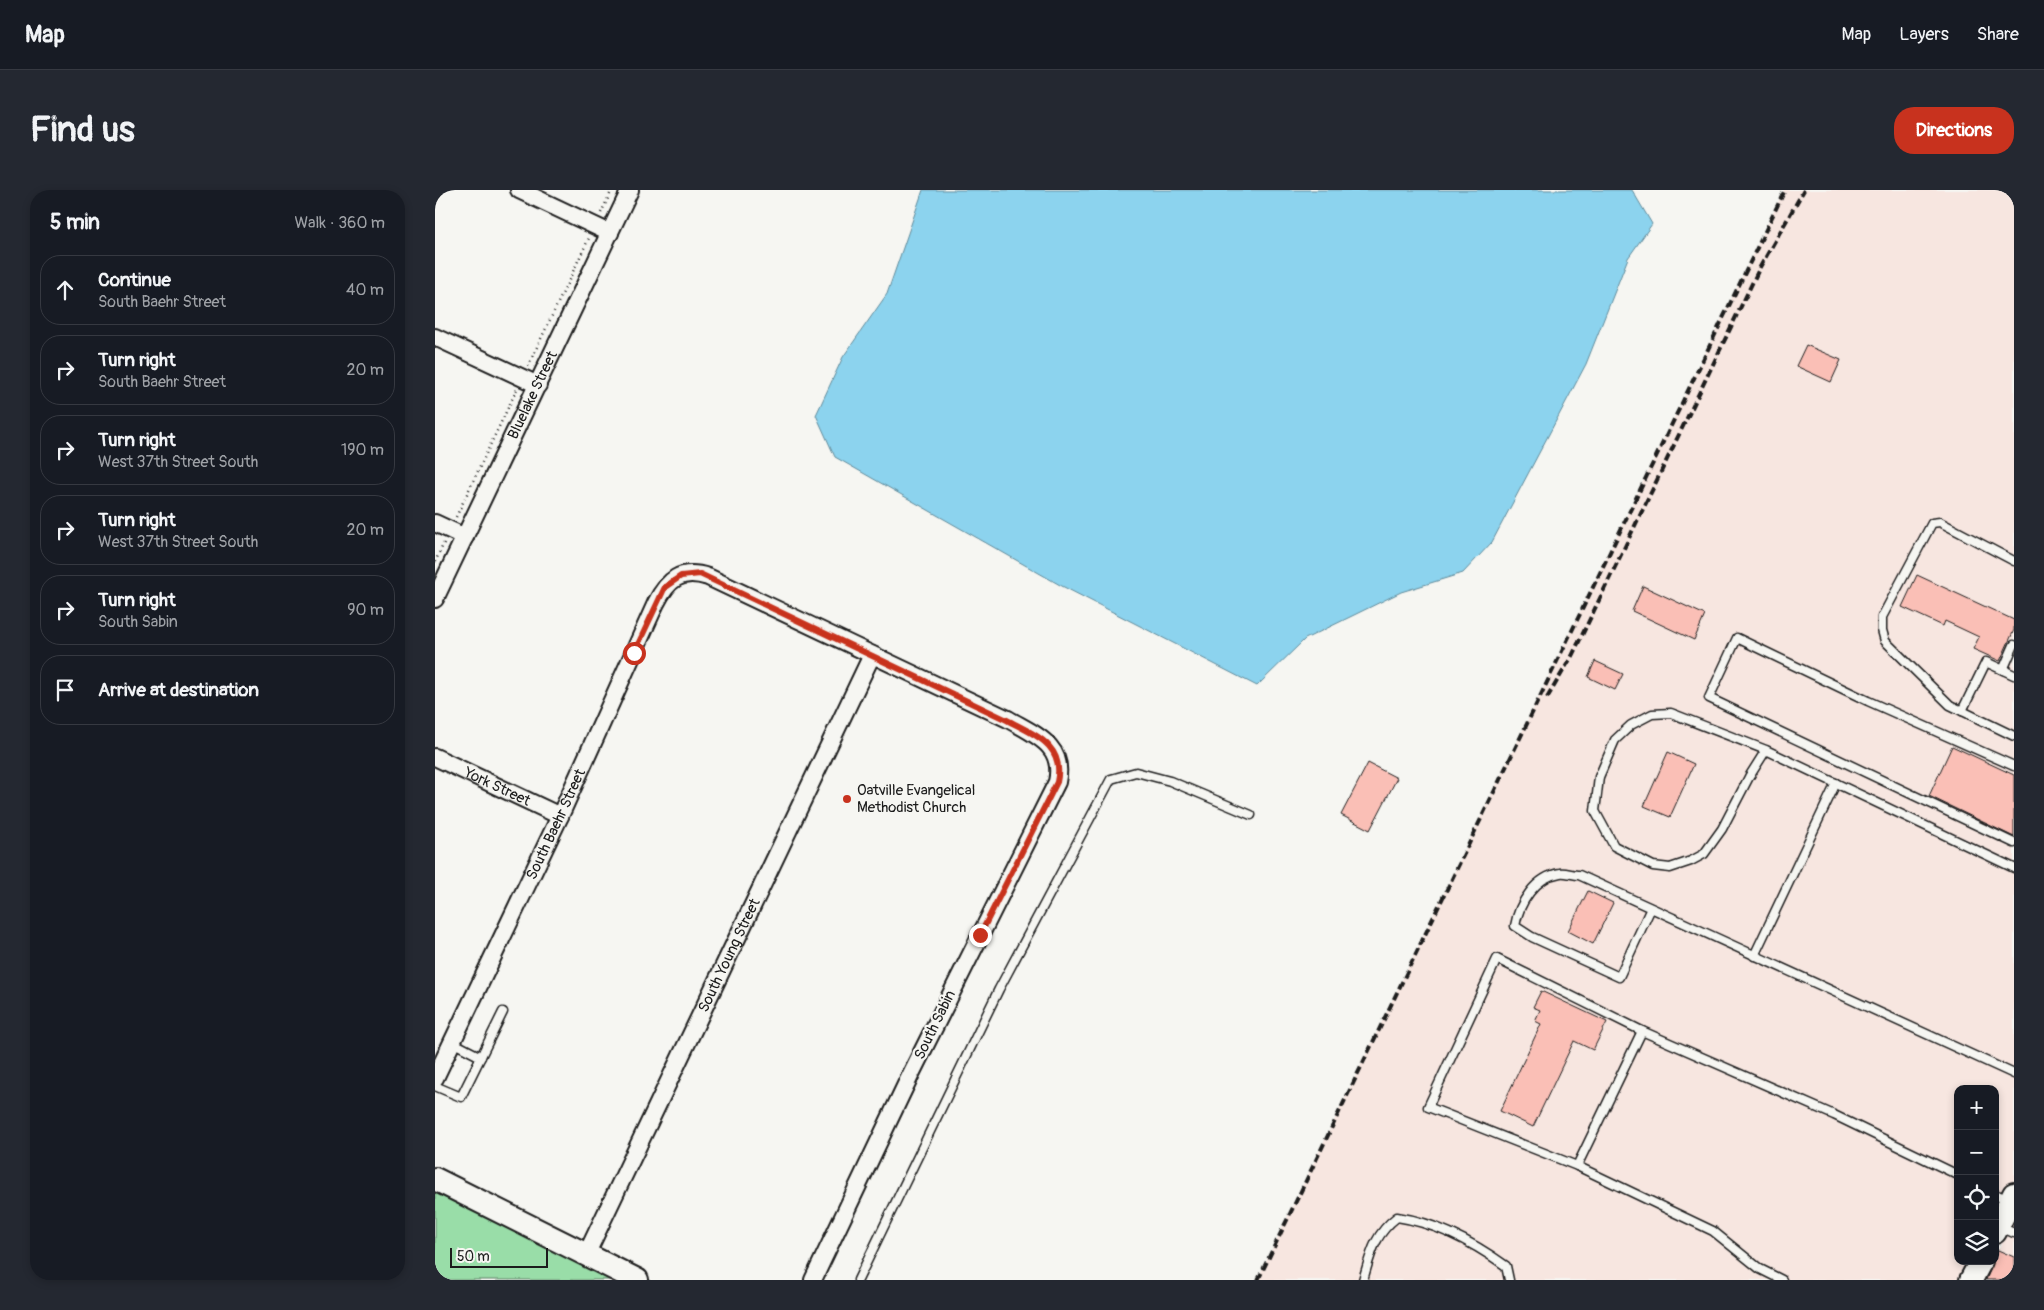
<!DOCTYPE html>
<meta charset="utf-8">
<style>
:root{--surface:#171b24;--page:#242831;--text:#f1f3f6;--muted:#9ea1a6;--line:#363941;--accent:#c8321e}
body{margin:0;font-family:Pangolin,sans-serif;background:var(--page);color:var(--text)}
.controls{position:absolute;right:15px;bottom:15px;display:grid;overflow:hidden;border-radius:10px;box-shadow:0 2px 8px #0003}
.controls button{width:45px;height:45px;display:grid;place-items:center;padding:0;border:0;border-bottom:1px solid var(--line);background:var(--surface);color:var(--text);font:25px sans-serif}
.scale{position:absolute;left:15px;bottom:12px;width:98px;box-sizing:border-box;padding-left:5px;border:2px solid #1c1c1c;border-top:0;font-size:14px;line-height:18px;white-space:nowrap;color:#1c1c1c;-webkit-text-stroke:4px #f6f6f2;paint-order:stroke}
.stop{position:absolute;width:15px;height:15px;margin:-11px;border:4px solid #c8321e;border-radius:50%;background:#fff}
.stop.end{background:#c8321e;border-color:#fff;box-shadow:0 1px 5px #0008}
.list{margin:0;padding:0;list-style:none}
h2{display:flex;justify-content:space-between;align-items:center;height:65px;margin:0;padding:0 20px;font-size:21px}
h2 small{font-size:16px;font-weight:400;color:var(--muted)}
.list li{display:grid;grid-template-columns:32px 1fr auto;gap:15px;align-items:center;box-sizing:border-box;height:70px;margin:0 10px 10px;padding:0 10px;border:1px solid var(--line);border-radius:20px}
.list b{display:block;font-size:19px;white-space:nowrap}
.list p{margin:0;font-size:16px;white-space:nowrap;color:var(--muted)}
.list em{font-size:16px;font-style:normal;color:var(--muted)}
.icon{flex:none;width:28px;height:28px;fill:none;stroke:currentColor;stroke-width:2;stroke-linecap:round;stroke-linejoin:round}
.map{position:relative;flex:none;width:1579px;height:1090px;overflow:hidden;border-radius:20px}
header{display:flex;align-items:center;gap:30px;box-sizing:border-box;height:70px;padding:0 25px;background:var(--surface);border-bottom:1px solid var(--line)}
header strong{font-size:24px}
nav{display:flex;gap:28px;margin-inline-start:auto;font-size:18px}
.intro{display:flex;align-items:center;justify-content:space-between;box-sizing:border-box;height:120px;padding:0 30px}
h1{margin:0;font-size:35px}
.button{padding:12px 22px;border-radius:20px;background:var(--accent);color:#fff;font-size:18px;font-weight:700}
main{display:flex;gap:30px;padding:0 30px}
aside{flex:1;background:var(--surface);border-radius:20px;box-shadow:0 2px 8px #0003}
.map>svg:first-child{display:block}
</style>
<header>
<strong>Map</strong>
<nav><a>Map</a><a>Layers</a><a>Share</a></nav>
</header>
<div class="intro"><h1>Find us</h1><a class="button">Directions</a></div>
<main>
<aside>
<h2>5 min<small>Walk · 360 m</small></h2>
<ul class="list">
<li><svg class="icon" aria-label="ahead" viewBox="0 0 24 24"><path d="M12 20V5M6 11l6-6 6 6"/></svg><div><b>Continue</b><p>South Baehr Street</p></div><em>40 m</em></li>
<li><svg class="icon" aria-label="right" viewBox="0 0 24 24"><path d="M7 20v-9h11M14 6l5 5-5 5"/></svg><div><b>Turn right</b><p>South Baehr Street</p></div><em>20 m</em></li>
<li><svg class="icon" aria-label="right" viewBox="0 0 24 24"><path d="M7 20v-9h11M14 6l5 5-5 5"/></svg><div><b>Turn right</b><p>West 37th Street South</p></div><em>190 m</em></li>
<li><svg class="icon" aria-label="right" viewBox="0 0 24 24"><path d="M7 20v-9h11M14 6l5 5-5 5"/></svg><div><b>Turn right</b><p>West 37th Street South</p></div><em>20 m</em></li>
<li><svg class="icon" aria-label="right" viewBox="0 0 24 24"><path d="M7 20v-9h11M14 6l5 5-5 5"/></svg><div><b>Turn right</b><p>South Sabin</p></div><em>90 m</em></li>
<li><svg class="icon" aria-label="arrive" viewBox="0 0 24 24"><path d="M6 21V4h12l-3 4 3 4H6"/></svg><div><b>Arrive at destination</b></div></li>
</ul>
</aside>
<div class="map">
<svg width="1579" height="1090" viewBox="0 0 1579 1090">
<rect width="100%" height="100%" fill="#f6f6f2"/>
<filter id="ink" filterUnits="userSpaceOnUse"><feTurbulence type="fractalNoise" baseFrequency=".02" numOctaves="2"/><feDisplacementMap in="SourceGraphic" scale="10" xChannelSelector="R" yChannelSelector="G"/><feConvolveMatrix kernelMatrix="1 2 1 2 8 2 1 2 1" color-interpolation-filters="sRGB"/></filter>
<g filter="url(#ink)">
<g fill="#f7e6e0">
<polygon points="1349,0 1579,0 1579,999 1560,1038 1560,899 1523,899 1523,1071 1544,1071 1535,1090 822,1090"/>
<polygon points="1579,1027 1579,1067 1563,1060"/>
</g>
<polygon fill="#99dda8" stroke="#5a7c62" points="0,997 198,1090 0,1090"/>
<polygon fill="#8cd3ee" stroke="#5f8a9a" points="488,0 1197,0 1217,34 1193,68 1151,174 1057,352 1028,383 966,402 870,449 822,496 625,395 400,267 381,225 408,167 452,104"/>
<g fill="#fabfb6" stroke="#1c1c1c">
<polygon points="1371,155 1406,170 1396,192 1361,176"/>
<polygon points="1482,385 1579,430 1579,440 1565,471 1538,459 1544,447 1510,431 1508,436 1467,417"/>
<polygon points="1208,396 1270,425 1259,450 1197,421"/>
<polygon points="1160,471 1188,484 1180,500 1153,487"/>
<polygon points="1517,556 1579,585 1579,647 1494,606"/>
<polygon points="1233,562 1259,574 1235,627 1209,616"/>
<polygon points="933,573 962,588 935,640 906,625"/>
<polygon points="1153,701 1178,713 1158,754 1133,741"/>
<polygon points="1106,801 1172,832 1158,860 1139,851 1098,937 1065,921 1106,834 1100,831 1105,820 1098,817"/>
<polygon points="1563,1060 1579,1067 1579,1090 1551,1090"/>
</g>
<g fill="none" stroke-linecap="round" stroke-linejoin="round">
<g stroke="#1c1c1c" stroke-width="11">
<g id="lane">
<polyline points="1579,371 1505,332 1497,333 1447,427 1447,440 1450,451 1515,515 1579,546"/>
<polyline points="1568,480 1579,455"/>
<polyline points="1527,521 1551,472 1579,485"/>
<polyline points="1331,560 1314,587 1287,639 1269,664 1256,671 1235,678 1218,676 1179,656 1160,621 1164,587 1180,550 1196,535 1217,524 1236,523 1331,560 1579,678"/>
<polyline points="1579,576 1433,511 1302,448 1274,508 1579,653"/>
<path d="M1216 718 1184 787 1097 747 1080 736C1084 713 1100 687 1125 683 1130 682 1138 685 1144 685L1579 884"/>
<polyline points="1319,766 1401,593"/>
<polyline points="17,852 46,867"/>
<polyline points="0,896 26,907 68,822"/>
<polyline points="1142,976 1207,841"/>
<polyline points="1560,1004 1574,1010"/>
<polyline points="1565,1037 1579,1043"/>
<polyline points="423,1090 564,799 676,589 701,582 735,591 816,625"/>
<path d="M928 1090C936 1063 939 1045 962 1027 1002 1033 1039 1053 1071 1076L1074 1090"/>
<polyline points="1347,1090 1325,1079 1278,1041 1142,976 993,917 1062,769 1207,841 1399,925 1523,985"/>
</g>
</g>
<g stroke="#1c1c1c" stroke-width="20">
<g id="street">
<polyline points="84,0 175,43"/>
<polyline points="0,147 103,195"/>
<polyline points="0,333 30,347"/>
<path id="s1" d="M0 409 195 0"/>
<path id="s2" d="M0 567 125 626"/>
<path id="s3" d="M0 888 125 626 221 413C233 390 245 378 273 387L573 529C600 545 630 555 622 592L476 884 378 1090"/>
<path id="s4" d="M151 1065 437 465"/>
</g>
</g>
<g stroke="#1c1c1c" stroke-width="26">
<g id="secondary">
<polyline points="0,989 202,1090"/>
<polyline points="1560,1042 1579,1004"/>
<polyline points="1536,1090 1546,1071"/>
</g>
</g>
<g stroke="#1c1c1c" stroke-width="2.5" stroke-dasharray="1 4" stroke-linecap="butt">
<polyline points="166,23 177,0"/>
<polyline points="93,176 154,48"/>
<polyline points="21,327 82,199"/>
<polyline points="0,372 9,353"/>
</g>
<use href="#lane" stroke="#f6f6f2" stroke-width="8"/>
<use href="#street" stroke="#f6f6f2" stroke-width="16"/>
<use href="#secondary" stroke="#f6f6f2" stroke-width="22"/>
<g stroke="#1c1c1c" stroke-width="4" stroke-dasharray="8 4" stroke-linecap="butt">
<polyline points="1112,508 1137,466 1325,77 1369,0"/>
<polyline points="823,1090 1350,0"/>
</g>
</g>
</g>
<g fill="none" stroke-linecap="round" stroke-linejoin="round" filter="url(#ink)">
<path stroke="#c8321e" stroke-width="6" d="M199 463 230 397 246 386 265 384 572 530C600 545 630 555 622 592L545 745"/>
</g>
<circle fill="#c8321e" stroke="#f6f6f2" stroke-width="2" cx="412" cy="609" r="5"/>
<g text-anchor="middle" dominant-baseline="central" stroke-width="4.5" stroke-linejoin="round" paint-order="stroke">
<g font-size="15" fill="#1c1c1c" stroke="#f6f6f2">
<text stroke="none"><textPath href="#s1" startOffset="226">Bluelake Street</textPath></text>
<text stroke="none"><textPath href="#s2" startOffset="69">York Street</textPath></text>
<text stroke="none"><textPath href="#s3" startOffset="281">South Baehr Street</textPath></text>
<text stroke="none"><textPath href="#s4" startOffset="332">South Young Street</textPath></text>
<text transform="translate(500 835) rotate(-64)">South Sabin</text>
</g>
<g font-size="15" fill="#1c1c1c" stroke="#f6f6f2" text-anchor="start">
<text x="422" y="600">Oatville Evangelical<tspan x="422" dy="17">Methodist Church</tspan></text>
</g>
</g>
</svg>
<div class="controls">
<button>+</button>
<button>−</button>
<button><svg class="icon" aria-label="locate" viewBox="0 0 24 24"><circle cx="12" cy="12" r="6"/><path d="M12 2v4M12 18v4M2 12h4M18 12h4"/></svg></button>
<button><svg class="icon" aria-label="layers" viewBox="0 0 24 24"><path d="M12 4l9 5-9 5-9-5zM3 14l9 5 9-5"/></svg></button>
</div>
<div class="scale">50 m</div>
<div class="stop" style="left:199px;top:463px"></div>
<div class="stop end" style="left:545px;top:745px"></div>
</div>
</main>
